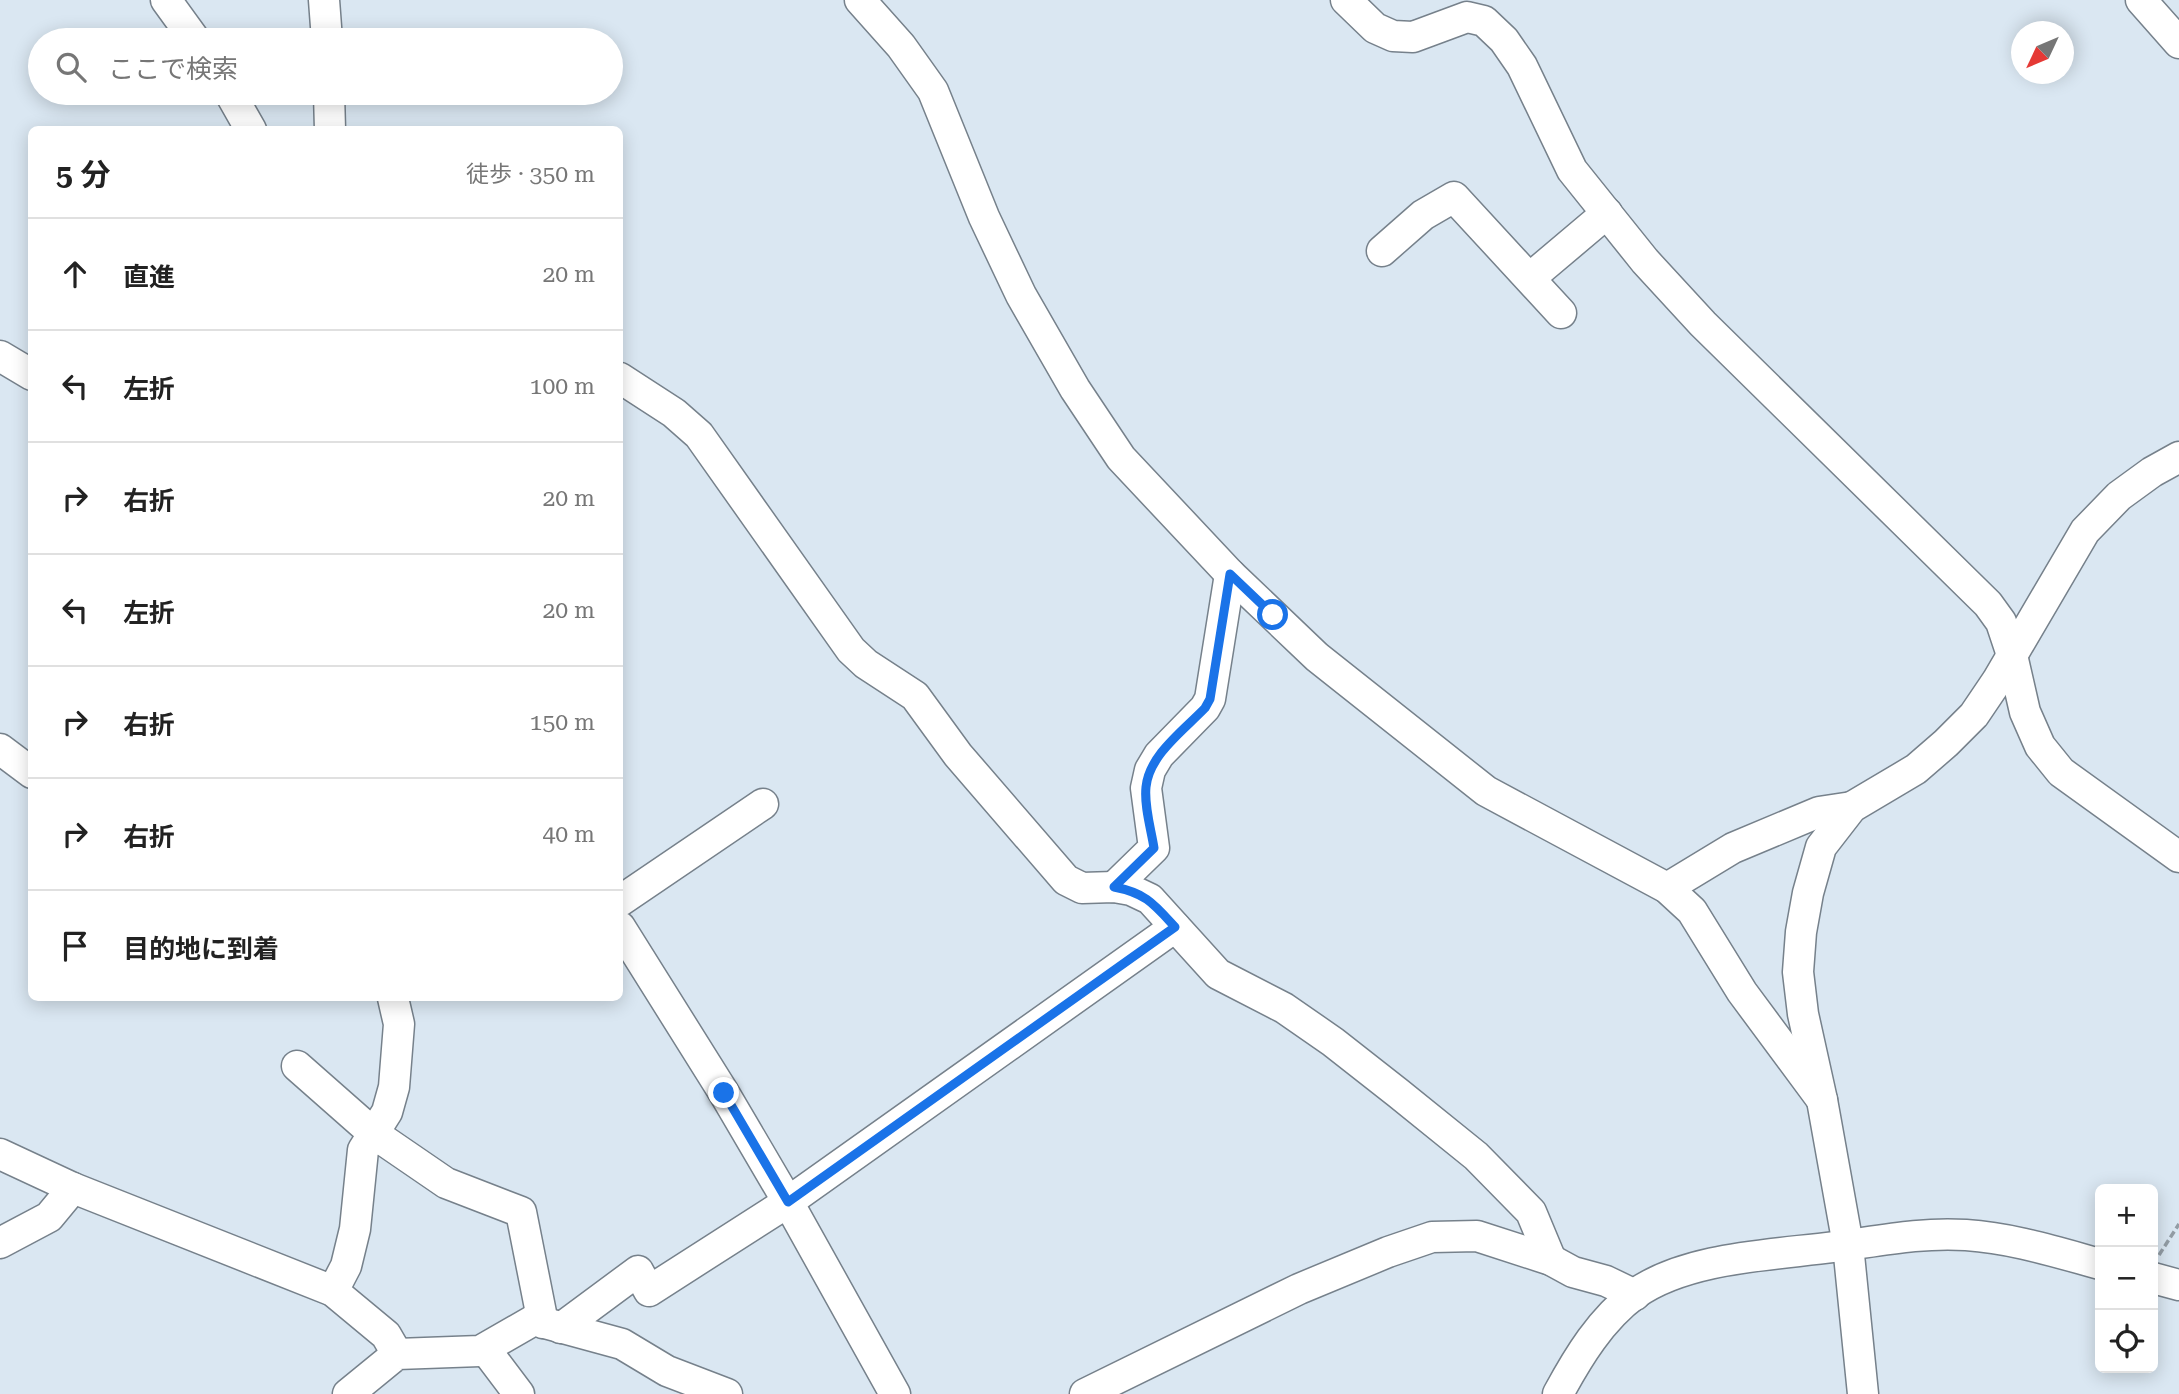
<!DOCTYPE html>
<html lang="ja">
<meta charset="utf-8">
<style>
:root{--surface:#fff;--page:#f6f6f6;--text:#222;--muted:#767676;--line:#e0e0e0}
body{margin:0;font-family:"Roboto Serif","Noto Sans JP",serif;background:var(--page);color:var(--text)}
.controls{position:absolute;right:21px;bottom:21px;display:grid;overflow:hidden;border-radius:10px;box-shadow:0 4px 18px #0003}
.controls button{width:63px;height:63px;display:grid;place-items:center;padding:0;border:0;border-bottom:2px solid var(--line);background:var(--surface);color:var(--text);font:35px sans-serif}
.compass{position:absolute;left:2011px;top:21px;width:63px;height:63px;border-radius:50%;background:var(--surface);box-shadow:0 4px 18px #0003;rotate:226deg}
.stop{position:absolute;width:21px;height:21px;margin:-16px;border:5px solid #1a73e8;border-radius:50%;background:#fff}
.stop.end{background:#1a73e8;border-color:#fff;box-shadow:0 2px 7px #0008}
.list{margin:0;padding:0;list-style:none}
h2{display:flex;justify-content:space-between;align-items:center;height:91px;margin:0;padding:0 28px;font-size:30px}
h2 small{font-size:23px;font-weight:400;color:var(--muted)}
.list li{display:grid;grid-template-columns:46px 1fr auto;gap:21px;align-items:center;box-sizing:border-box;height:112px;padding:0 28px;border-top:2px solid var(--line)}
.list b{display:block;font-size:26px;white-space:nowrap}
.list em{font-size:23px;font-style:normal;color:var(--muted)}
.icon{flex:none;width:38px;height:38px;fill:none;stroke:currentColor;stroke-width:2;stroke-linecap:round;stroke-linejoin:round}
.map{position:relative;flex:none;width:2179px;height:1394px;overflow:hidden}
.search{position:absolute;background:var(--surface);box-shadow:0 4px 18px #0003;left:28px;top:28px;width:595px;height:77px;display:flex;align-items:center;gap:18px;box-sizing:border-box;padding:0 24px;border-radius:38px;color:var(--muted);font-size:26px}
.panel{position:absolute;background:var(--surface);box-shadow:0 4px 18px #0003;left:28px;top:126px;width:595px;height:875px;border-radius:10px}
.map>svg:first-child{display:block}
</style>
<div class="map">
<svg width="2179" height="1394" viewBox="0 0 2179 1394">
<rect width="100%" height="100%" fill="#dae7f2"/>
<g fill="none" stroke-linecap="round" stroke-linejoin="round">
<g stroke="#76818b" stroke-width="33">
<g id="minor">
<polyline points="166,0 195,40"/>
<polyline points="324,0 327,40"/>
<polyline points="860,0 901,46 933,91 984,217 1021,295 1075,389 1121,458 1230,574 1317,657 1486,791 1667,888 1692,911 1742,992 1822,1100"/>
<polyline points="1346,0 1375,28 1393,36 1413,37 1467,17 1484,21 1504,40 1522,66 1572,170 1645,261 1703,324 1988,604 2001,622 2012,655 2025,712 2040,746 2061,772 2179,857"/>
<polyline points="2141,0 2179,43"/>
<polyline points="230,93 251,130"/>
<polyline points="329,93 330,130"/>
<polyline points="1382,251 1423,215 1454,197 1561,313"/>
<polyline points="1530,278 1607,213"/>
<polyline points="0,356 32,375"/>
<polyline points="620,378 674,413 699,435 851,650 866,664 915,696 958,755 1066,880 1082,888 1114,887 1131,890 1150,899 1218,974 1284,1008 1333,1042 1398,1093 1476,1156 1531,1212 1551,1260"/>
<polyline points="0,749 32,773"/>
<polyline points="1114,887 1154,848 1146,788 1150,770 1159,755 1205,708 1210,699 1230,574"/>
<polyline points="1667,888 1733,848 1819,812 1852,807"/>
<polyline points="620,901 763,804"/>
<polyline points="620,927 724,1093 788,1202 895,1394"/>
<polyline points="297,1066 373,1133 446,1183 521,1212 543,1323"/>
<polyline points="0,1154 73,1188 333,1291 386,1335 397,1354"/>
<polyline points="0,1243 49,1217 73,1188"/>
<polyline points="2153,1278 2179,1285"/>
<polyline points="333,1291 346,1266 355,1229 363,1150 387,1112 394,1087 399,1024 393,998"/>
<polyline points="561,1328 638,1271 649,1291 788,1202 1175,927"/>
<polyline points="485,1349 519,1394"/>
<polyline points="348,1394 397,1354 480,1351 534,1320 622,1344 667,1371 727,1394"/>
<polyline points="1085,1394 1299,1289 1388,1252 1432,1237 1477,1236 1551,1260 1573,1272 1606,1281 1635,1295"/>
<path d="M1558 1394C1578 1357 1601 1319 1635 1294 1687 1257 1773 1255 1834 1247 1879 1241 1920 1232 1966 1235 2012 1238 2056 1252 2100 1264"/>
<polyline points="1863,1394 1848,1245 1822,1100 1803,1014 1798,972 1801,932 1808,893 1821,847 1852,807 1916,769 1946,743 1974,715 1997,681 2085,531 2119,496 2152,472 2179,457"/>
</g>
</g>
<polyline stroke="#939da5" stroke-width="3.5" stroke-dasharray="7 3.5" stroke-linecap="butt" points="2159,1255 2179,1224"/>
<use href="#minor" stroke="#fff" stroke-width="30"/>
</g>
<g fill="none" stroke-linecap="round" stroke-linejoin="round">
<path stroke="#1a73e8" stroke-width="9" d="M724 1093 788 1202 1175 927C1154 904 1146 893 1114 887L1154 848C1151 829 1144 806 1146 787 1149 755 1184 730 1205 708L1210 699 1230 574 1273 615"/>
</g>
</svg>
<div class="controls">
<button>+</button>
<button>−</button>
<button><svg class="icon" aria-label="locate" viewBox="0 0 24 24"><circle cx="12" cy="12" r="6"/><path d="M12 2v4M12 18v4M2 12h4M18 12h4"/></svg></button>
</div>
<svg class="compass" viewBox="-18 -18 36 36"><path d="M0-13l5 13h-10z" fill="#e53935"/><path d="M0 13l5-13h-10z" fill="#767676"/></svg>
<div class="stop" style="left:1273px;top:615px"></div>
<div class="stop end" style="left:724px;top:1093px"></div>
<div class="search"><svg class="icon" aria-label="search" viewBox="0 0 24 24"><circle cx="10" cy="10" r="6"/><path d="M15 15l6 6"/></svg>ここで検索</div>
<section class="panel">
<h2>5 分<small>徒歩 · 350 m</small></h2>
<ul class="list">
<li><svg class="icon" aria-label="ahead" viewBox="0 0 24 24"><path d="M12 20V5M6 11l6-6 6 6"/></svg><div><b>直進</b></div><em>20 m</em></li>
<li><svg class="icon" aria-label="left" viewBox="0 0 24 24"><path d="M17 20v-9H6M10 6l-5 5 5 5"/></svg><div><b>左折</b></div><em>100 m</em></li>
<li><svg class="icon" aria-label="right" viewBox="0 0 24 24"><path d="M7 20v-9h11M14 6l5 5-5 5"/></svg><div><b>右折</b></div><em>20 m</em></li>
<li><svg class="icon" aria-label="left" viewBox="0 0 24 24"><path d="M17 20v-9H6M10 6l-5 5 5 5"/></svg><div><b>左折</b></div><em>20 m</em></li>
<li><svg class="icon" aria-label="right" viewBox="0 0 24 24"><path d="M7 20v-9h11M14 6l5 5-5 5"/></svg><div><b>右折</b></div><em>150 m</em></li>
<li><svg class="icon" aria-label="right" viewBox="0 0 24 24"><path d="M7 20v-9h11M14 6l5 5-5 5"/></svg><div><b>右折</b></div><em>40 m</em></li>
<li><svg class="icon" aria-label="arrive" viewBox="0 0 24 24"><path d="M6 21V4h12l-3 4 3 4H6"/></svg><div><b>目的地に到着</b></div></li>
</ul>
</section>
</div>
